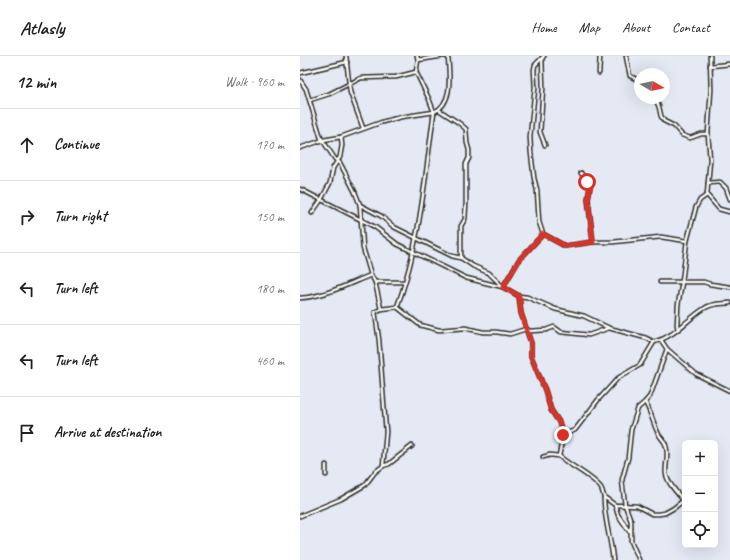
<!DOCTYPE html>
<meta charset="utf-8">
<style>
:root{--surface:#fff;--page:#f2f2f2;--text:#202124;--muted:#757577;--line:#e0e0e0}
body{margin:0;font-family:Caveat,sans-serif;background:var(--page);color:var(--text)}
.controls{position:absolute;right:12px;bottom:12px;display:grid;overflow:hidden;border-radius:6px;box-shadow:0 4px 16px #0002}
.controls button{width:36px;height:36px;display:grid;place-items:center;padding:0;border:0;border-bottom:1px solid var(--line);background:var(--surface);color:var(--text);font:20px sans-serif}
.compass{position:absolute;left:334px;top:12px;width:36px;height:36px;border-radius:50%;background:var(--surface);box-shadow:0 4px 16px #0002;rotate:99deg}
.stop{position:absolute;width:12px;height:12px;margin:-9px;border:3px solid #d93025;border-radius:50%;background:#fff}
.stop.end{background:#d93025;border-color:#fff;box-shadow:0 1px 4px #0008}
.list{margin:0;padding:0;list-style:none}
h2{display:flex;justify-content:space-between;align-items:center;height:52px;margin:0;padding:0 16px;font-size:17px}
h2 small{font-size:13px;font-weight:400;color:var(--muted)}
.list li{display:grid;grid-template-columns:26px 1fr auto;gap:12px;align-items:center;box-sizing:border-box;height:72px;padding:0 16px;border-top:1px solid var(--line)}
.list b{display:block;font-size:15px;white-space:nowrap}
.list em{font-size:13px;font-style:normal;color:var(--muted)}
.icon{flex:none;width:22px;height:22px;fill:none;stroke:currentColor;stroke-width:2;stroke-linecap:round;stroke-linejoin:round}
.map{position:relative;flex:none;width:430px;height:504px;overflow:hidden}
header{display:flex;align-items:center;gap:24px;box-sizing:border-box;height:56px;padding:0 20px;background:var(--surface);border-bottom:1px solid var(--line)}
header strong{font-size:19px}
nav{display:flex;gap:22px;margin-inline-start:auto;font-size:14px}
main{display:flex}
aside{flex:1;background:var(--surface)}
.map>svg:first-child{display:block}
</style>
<header>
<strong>Atlasly</strong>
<nav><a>Home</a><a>Map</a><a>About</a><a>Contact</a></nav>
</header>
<main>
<aside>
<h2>12 min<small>Walk · 960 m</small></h2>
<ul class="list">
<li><svg class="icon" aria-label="ahead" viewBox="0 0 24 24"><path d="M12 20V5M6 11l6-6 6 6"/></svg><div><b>Continue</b></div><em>170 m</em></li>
<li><svg class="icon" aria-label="right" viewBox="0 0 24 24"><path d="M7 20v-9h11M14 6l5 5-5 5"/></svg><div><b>Turn right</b></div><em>150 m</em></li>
<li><svg class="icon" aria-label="left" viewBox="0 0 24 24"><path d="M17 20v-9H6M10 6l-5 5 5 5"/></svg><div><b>Turn left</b></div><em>180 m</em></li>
<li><svg class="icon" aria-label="left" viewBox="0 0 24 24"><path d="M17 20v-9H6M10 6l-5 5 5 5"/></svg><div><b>Turn left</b></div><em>460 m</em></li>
<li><svg class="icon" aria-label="arrive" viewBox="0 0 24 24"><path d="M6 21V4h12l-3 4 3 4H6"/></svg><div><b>Arrive at destination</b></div></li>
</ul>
</aside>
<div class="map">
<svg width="430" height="504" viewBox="0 0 430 504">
<rect width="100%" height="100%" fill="#e5e9f4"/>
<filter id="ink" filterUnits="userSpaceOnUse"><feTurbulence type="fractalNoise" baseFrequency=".025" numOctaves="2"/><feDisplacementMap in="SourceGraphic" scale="8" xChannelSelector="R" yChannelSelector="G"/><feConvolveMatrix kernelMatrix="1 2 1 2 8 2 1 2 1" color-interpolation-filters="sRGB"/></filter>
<g filter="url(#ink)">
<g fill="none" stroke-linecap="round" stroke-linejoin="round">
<g stroke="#2b2b2b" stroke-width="5.5">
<g id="minor">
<polyline points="46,0 50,36 63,72"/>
<polyline points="326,0 330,20 340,25"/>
<polyline points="242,2 243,32 240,76 245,89"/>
<polyline points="118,4 144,0"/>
<polyline points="410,10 430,8"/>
<polyline points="0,17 47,6"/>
<polyline points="299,17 300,0"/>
<polyline points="0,24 6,33 21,82 35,103 40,107 55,136 60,149 63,192 71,219 75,226 81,253"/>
<polyline points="355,42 359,51 361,60 364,65 374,70 382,79 390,82 401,78 408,78"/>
<polyline points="10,44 29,38 61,22 96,21 116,16"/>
<polyline points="139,54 159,67 166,73 167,87 169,94 169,102 166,108 166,147 165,163 161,170 161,202"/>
<path d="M0 92 23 84 41 81 82 66 101 61 134 56C154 47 149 18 148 0"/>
<polyline points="281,117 290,131 288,143 293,186"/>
<polyline points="408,127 420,126 426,132 430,143"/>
<polyline points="0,133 75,171 97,188 166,222 203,231"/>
<polyline points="407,139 419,153 430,156"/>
<path d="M60 149 81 160 94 171 152 200 161 202 173 210 189 217 203 231 219 240 227 241 255 253 284 260 309 272 346 282 354 286C375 281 387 263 405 252 412 247 422 248 430 247"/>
<polyline points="12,157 21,144 30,127 33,112 40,101 42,89 41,81"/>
<polyline points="243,178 239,166 237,134 234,122 231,97 230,81 235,32 234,14 235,9 244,0"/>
<polyline points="243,178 265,190 293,186 313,186 361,181 387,185"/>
<polyline points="75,226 104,226"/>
<polyline points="360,226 404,226 410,228 430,231"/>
<polyline points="203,231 219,204 243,178"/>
<polyline points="219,240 221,257 231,287 231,300 245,334 251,354 259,366 263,379 259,400"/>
<path d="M0 242C24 241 48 228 71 219"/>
<path d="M97 251C120 189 125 121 134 56L129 43 116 16 118 4 117 0"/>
<polyline points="378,273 377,269 378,249 382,226 387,185 396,151 400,144 407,139 410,104 408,78 411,34 410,0"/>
<polyline points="361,284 367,293 396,318 430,335"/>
<path d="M345 346C351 356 353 367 358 377 360 382 365 384 366 390 369 399 365 409 366 418 368 428 378 438 385 446"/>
<polyline points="263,379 275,374 298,344 318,322 340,309 354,286"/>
<path d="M243 401 250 399 259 400C270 410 294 421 301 432 303 435 303 439 304 441L315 449 337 450 352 458H359L365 457 374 452 384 444"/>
<polyline points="26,409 26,419"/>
<polyline points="83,410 89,408 112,390"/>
<path d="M304 442C304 463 311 483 313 504"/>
<polyline points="315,449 318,459 329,475 331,472"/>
<polyline points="0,460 41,443 65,429 75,416 83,410 86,376 79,284 75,256 81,253 97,251 120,269 139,274 165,272 183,276 196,276 210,278 226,273 230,275 246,274 254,271 261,276 289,279 309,272"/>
<polyline points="339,504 331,485 331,465 325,449 322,424 328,402 331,374 338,352 345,346 350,340 367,293"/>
</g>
</g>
<use href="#minor" stroke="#fdfcf7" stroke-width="2.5"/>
</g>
</g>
<g fill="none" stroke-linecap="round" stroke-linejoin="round" filter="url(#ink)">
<polyline stroke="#d93025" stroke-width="5" points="263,379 259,366 251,354 245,334 231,300 231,287 221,257 219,240 203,231 219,204 243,178 265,190 293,186 288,143 290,131 287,126"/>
</g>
</svg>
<div class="controls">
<button>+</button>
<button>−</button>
<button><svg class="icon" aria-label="locate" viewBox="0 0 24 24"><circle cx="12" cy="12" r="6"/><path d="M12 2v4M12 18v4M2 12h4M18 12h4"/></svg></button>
</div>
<svg class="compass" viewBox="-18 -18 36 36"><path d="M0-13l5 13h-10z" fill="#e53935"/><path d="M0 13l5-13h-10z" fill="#757577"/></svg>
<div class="stop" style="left:287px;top:126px"></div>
<div class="stop end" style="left:263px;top:379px"></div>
</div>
</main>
